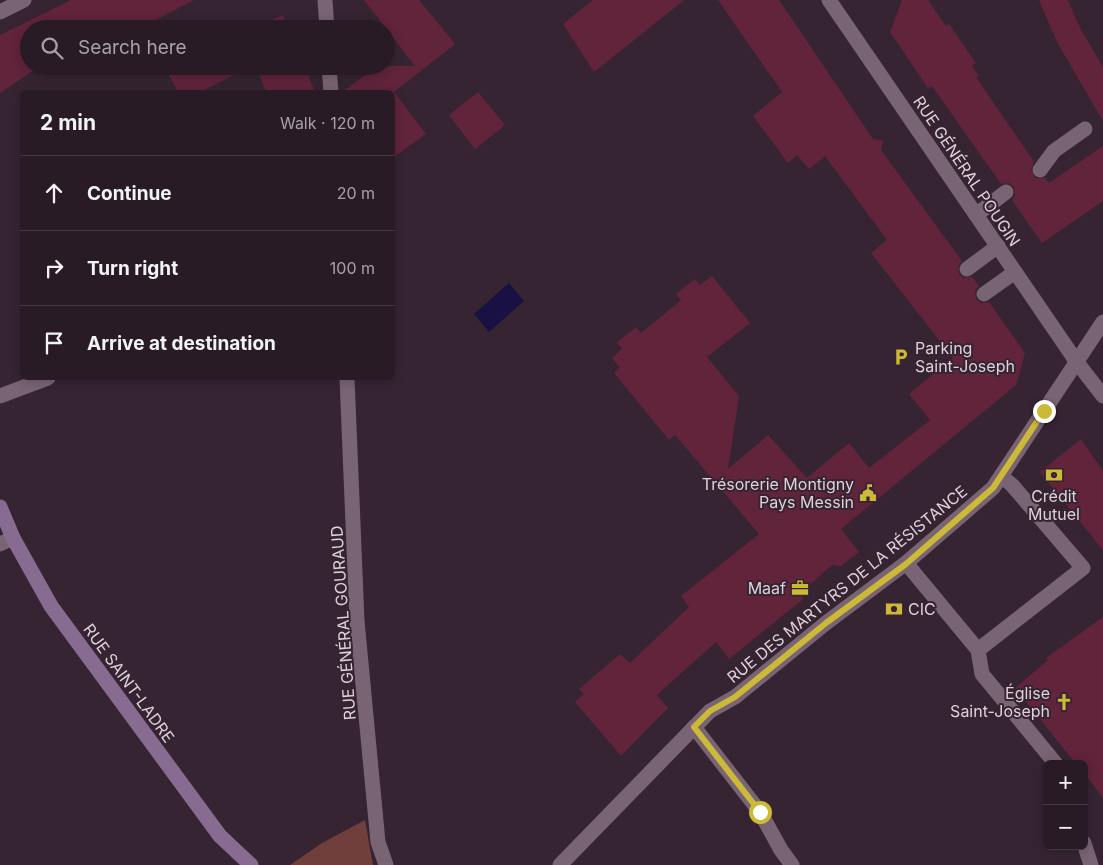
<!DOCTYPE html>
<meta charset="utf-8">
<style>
:root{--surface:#281b26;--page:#30242e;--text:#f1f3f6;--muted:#a5a1a7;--line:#443943}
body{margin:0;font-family:Inter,sans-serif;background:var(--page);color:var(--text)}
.controls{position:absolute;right:15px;bottom:15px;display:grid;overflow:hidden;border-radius:8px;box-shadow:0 2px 12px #0003}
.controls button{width:45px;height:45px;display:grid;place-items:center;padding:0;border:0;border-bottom:1px solid var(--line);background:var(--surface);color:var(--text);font:25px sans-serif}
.stop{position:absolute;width:15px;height:15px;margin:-11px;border:4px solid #cdb938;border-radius:50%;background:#fff}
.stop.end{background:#cdb938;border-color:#fff;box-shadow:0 1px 5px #0008}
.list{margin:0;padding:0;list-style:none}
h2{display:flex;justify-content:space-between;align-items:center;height:65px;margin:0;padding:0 20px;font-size:21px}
h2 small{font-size:16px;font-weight:400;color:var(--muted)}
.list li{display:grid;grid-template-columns:32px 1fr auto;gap:15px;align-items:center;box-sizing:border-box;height:75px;padding:0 20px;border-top:1px solid var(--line)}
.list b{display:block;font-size:19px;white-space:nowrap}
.list em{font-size:16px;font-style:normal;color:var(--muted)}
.icon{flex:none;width:28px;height:28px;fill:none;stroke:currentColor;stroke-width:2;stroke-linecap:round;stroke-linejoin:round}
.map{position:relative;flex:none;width:1103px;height:865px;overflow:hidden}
.search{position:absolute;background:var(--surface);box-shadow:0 2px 12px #0003;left:20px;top:20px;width:375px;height:55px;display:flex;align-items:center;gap:12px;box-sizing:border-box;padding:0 18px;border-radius:28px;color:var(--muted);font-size:19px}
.panel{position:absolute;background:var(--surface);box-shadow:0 2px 12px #0003;left:20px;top:90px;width:375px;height:290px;border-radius:8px}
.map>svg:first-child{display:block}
</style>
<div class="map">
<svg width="1103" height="865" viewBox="0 0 1103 865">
<rect width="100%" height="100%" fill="#362432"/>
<polygon fill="#703e3b" points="365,820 373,865 290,865 322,843"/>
<polygon fill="#191043" points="509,283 524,301 489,332 474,314"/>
<g fill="#61243b">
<polygon points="71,0 194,0 138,29 29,29 29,66 40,66 0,93 0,35"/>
<polygon points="364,0 419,0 455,44 394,92 426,134 392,158 392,92 342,92 378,66 415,66"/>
<polygon points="593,0 684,0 594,72 563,24"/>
<polygon points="718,0 779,0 873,139 883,141 881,150 962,261 958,266 959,274 964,278 972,277 979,286 975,291 976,299 981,303 989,302 1025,353 1016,385 841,529 859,552 841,566 832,565 803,591 802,600 729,659 716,642 657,695 668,708 621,756 575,702 584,694 579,689 620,654 630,663 689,607 681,596 759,534 675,435 669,440 614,373 620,368 612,358 622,349 617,342 636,327 641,333 681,300 676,294 695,279 700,285 712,276 750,323 707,357 739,396 728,469 768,435 807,478 849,443 869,468 930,420 909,394 953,358 871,253 887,240 825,156 809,169 797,155 788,163 753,116 782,92"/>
<polygon points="902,0 928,0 946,26 949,24 976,63 972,66 979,76 976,77 1034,162 1031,169 1035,178 1045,178 1049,183 1103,146 1103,201 1042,243 1012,200 1015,195 1014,187 1009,183 1001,184 932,86 928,88 890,32"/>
<polygon points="1039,0 1068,0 1080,28 1103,67 1103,121 1057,42"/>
<polygon points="283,15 288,29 251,29"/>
<polygon points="164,66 252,66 200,92 178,92"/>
<polygon points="256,66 304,66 315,92 266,92"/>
<polygon points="478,92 505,125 475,149 449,115"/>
<polygon points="1081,439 1103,471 1103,550 1040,472"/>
<polygon points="1103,617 1103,798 1084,773 1084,764 1076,764 1015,688 1048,660 1046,658"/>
</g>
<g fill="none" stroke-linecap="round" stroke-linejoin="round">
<g stroke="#796474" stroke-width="15">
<polyline points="1040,170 1054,151 1085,129"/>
<polyline points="976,215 1006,192"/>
<polyline points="967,269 998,246"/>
<polyline points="984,294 1015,272"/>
<polyline points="1076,361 1103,396"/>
<polyline points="694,727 760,812 781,850 792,865"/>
</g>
<g stroke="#796474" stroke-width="15">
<polyline points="325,0 327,29"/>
<polyline points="829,0 1076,361"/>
<polyline points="0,12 24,0"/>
<polyline points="329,66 331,92"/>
<polyline points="347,378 357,621 378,842 386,865"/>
<polyline points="0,396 48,378"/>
<polyline points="0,544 13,538"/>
<polyline points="906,563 978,650 982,674 1056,764"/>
<polyline points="978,650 1083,568 1012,485 1001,476"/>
<polyline points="1084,843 1091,865"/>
<polyline points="560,865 710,711 735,697 826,623 906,563 993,488 1103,322"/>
</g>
<polyline stroke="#886b90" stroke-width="15" points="0,507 13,538 51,606 220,836 251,865"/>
</g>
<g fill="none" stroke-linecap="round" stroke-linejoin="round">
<polyline stroke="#cdb938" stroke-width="6" points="760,812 694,727 710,711 735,697 826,623 906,564 993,488 1044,411"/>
</g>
<defs>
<g id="parking-bare" transform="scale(1.35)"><path d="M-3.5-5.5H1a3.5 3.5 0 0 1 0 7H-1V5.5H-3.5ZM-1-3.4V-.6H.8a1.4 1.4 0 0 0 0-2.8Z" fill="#cdb938" stroke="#362432" stroke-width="2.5" paint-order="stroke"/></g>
<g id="bank-bare" transform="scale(1.35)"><path d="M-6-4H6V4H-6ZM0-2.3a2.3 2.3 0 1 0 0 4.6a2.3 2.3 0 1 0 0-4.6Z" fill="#cdb938" stroke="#362432" stroke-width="2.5" paint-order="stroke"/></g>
<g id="civic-bare" transform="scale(1.35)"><path d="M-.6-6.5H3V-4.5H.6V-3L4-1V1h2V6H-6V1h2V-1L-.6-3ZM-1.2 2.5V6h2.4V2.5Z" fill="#cdb938" stroke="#362432" stroke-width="2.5" paint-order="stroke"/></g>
<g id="office-bare" transform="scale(1.35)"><path d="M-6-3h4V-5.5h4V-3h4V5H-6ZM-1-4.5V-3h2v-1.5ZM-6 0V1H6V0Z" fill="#cdb938" stroke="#362432" stroke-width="2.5" paint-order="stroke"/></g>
<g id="church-bare" transform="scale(1.35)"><path d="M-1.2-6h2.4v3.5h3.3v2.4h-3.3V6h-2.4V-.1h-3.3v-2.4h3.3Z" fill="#cdb938" stroke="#362432" stroke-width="2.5" paint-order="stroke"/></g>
</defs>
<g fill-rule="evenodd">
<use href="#parking-bare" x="901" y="357"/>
<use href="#bank-bare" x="1054" y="475"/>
<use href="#civic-bare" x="868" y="493"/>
<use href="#office-bare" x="800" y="588"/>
<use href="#bank-bare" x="894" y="609"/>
<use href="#church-bare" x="1064" y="702"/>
</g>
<g text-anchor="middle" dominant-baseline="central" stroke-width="4" stroke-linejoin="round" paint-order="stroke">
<g font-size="16" fill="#ded2db" stroke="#362432">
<text transform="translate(967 171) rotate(56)">RUE GÉNÉRAL POUGIN</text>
<text transform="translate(847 584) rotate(-39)">RUE DES MARTYRS DE LA RÉSISTANCE</text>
<text transform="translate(343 623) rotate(-94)">RUE GÉNÉRAL GOURAUD</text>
<text transform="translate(129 683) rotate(54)">RUE SAINT-LADRE</text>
</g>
<g font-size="16" fill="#ded2db" stroke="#362432" text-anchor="end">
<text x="915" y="348" text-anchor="start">Parking<tspan x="915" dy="18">Saint-Joseph</tspan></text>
<text x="854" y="484">Trésorerie Montigny<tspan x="854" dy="18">Pays Messin</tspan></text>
<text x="1054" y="496" text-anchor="middle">Crédit<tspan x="1054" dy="18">Mutuel</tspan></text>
<text x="786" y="588">Maaf</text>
<text x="908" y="609" text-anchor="start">CIC</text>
<text x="1050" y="693">Église<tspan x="1050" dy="18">Saint-Joseph</tspan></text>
</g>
</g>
</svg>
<div class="controls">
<button>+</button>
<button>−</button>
</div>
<div class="stop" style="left:760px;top:812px"></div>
<div class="stop end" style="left:1044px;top:411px"></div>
<div class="search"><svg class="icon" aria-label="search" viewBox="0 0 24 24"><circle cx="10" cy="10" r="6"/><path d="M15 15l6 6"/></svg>Search here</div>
<section class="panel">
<h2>2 min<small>Walk · 120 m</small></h2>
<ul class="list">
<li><svg class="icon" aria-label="ahead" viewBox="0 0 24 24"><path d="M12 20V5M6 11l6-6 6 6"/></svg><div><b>Continue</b></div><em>20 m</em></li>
<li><svg class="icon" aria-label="right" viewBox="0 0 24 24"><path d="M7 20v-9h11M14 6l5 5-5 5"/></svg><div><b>Turn right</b></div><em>100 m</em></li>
<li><svg class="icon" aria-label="arrive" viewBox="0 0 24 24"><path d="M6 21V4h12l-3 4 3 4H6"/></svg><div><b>Arrive at destination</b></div></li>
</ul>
</section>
</div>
